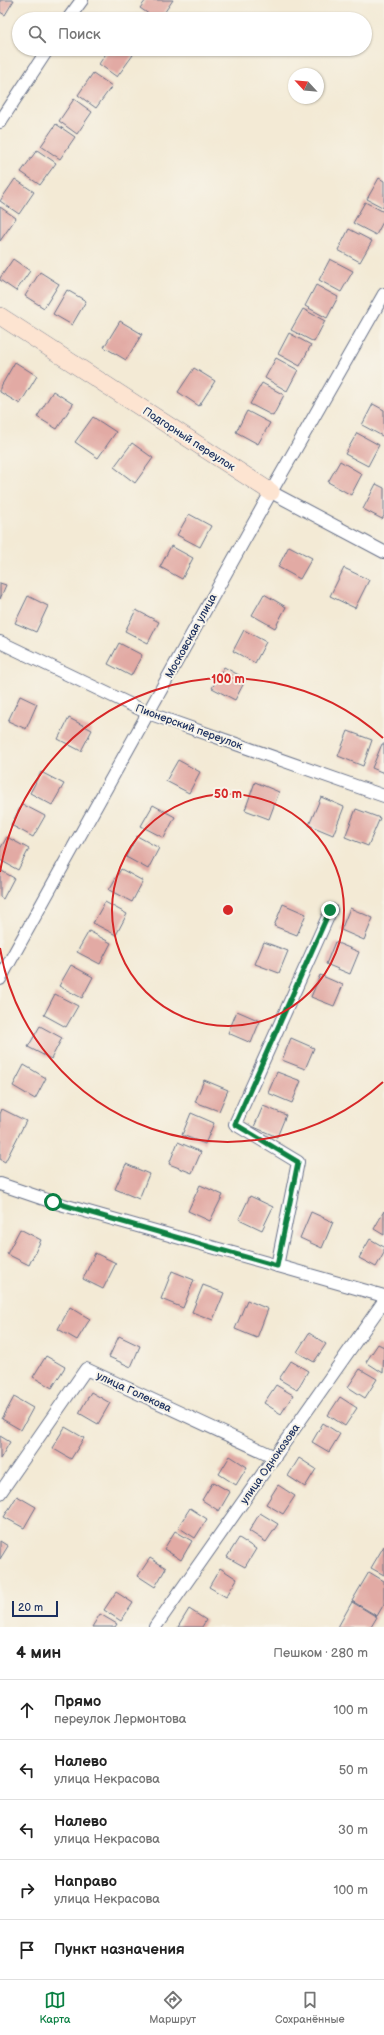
<!DOCTYPE html>
<html lang="ru">
<meta charset="utf-8">
<style>
:root{--surface:#fff;--page:#f2f2f2;--text:#222;--muted:#767676;--line:#e0e0e0;--accent:#0b8043}
body{margin:0;font-family:"Balsamiq Sans",sans-serif;background:var(--page);color:var(--text)}
.compass{position:absolute;left:288px;top:68px;width:36px;height:36px;border-radius:50%;background:var(--surface);box-shadow:0 1px 3px #0004;rotate:296deg}
.scale{position:absolute;left:12px;bottom:10px;width:46px;box-sizing:border-box;padding-left:4px;border:2px solid #1b2f5e;border-top:0;font-size:11px;line-height:14px;white-space:nowrap;color:#1b2f5e;-webkit-text-stroke:3px #f7f3e8;paint-order:stroke}
.stop{position:absolute;width:12px;height:12px;margin:-9px;border:3px solid #0b8043;border-radius:50%;background:#fff}
.stop.end{background:#0b8043;border-color:#fff;box-shadow:0 1px 4px #0008}
.list{margin:0;padding:0;list-style:none}
h2{display:flex;justify-content:space-between;align-items:center;height:52px;margin:0;padding:0 16px;font-size:17px}
h2 small{font-size:13px;font-weight:400;color:var(--muted)}
.list li{display:grid;grid-template-columns:26px 1fr auto;gap:12px;align-items:center;box-sizing:border-box;height:60px;padding:0 16px;border-top:1px solid var(--line)}
.list b{display:block;font-size:15px;white-space:nowrap}
.list p{margin:0;font-size:13px;white-space:nowrap;color:var(--muted)}
.list em{font-size:13px;font-style:normal;color:var(--muted)}
.icon{flex:none;width:22px;height:22px;fill:none;stroke:currentColor;stroke-width:2;stroke-linecap:round;stroke-linejoin:round}
.map{position:relative;flex:none;width:384px;height:1627px;overflow:hidden}
.search{position:absolute;background:var(--surface);box-shadow:0 1px 3px #0004;left:12px;right:12px;top:12px;height:44px;display:flex;align-items:center;gap:10px;box-sizing:border-box;padding:0 14px;border-radius:22px;color:var(--muted);font-size:15px}
.sheet{height:352px;background:var(--surface)}
nav{display:flex;justify-content:space-around;align-items:center;box-sizing:border-box;height:56px;border-top:1px solid var(--line);background:var(--surface);font-size:11px;color:var(--muted)}
nav a{display:grid;justify-items:center;gap:2px}
nav .on{color:var(--accent)}
.map>svg:first-child{display:block}
</style>
<div class="map">
<svg width="384" height="1627" viewBox="0 0 384 1627">
<rect width="100%" height="100%" fill="#f7f3e8"/>
<filter id="ink" filterUnits="userSpaceOnUse"><feTurbulence type="fractalNoise" baseFrequency=".025" numOctaves="2"/><feDisplacementMap in="SourceGraphic" scale="8" xChannelSelector="R" yChannelSelector="G"/><feConvolveMatrix kernelMatrix="1 2 1 2 8 2 1 2 1" color-interpolation-filters="sRGB"/></filter>
<filter id="wash" filterUnits="userSpaceOnUse"><feTurbulence type="fractalNoise" baseFrequency=".012" numOctaves="4" result="noise"/><feDisplacementMap in="SourceGraphic" scale="16" xChannelSelector="R" yChannelSelector="G"/><feGaussianBlur stdDeviation="0.9" result="paint"/><feColorMatrix in="noise" values="0 0 0 0 0 0 0 0 0 0 0 0 0 0 0 0 0 1.4 0 .05"/><feComposite in="paint" operator="in"/></filter>
<g filter="url(#wash)">
<rect width="100%" height="100%" fill="#f3ead5"/>
<g id="blocks">
<g fill="#e2aaa4">
<polygon points="0,0 14,0 5,15 0,12"/>
<polygon points="146,0 173,0 160,19 156,19 140,8"/>
<polygon points="109,49 125,49 133,55 117,77 99,64"/>
<polygon points="93,73 112,86 96,108 78,95"/>
<polygon points="74,99 92,112 77,134 59,121"/>
<polygon points="56,124 75,137 60,159 41,146"/>
<polygon points="37,150 56,163 40,185 21,172"/>
<polygon points="379,178 384,181 384,208 367,199"/>
<polygon points="15,179 34,192 19,214 0,201"/>
<polygon points="365,202 384,212 384,220 376,235 353,223"/>
<polygon points="0,207 16,218 0,241"/>
<polygon points="349,229 372,241 360,262 338,250"/>
<polygon points="13,259 30,271 16,291 0,280 0,278"/>
<polygon points="330,259 353,271 341,292 319,280"/>
<polygon points="40,272 59,284 44,308 25,296"/>
<polygon points="316,285 338,297 327,318 305,306"/>
<polygon points="67,290 86,301 72,325 53,314"/>
<polygon points="303,309 325,321 314,342 291,330"/>
<polygon points="120,321 142,334 126,360 104,347"/>
<polygon points="289,333 311,345 300,366 278,354"/>
<polygon points="276,358 298,370 287,391 265,378"/>
<polygon points="15,362 37,376 20,404 0,392 0,388"/>
<polygon points="194,368 215,381 199,406 178,392"/>
<polygon points="262,383 284,395 273,416 250,404"/>
<polygon points="53,391 73,404 57,429 37,417"/>
<polygon points="373,404 384,410 384,437 362,425"/>
<polygon points="247,411 270,423 258,444 236,432"/>
<polygon points="93,417 116,432 98,458 75,442"/>
<polygon points="357,433 379,445 368,466 345,454"/>
<polygon points="132,443 153,458 135,483 114,467"/>
<polygon points="340,461 362,474 351,495 328,482"/>
<polygon points="376,484 384,488 384,516 382,519 363,509"/>
<polygon points="189,514 211,526 200,547 177,535"/>
<polygon points="171,546 193,558 182,579 160,567"/>
<polygon points="289,546 312,558 300,579 278,567"/>
<polygon points="344,568 369,580 355,608 330,596"/>
<polygon points="0,583 6,585 0,599"/>
<polygon points="264,594 286,607 275,628 252,615"/>
<polygon points="28,596 48,606 36,632 15,623"/>
<polygon points="136,610 159,622 148,643 125,631"/>
<polygon points="244,630 266,642 255,663 233,651"/>
<polygon points="119,643 142,655 131,676 108,664"/>
<polygon points="224,667 246,679 235,700 212,688"/>
<polygon points="20,696 37,704 26,729 8,721"/>
<polygon points="69,718 92,730 81,751 58,739"/>
<polygon points="348,731 372,740 363,766 338,756"/>
<polygon points="382,744 384,744 384,773 372,768"/>
<polygon points="178,760 200,772 189,793 166,781"/>
<polygon points="41,772 64,784 52,805 30,793"/>
<polygon points="255,782 279,792 269,819 245,810"/>
<polygon points="321,797 344,807 333,835 309,825"/>
<polygon points="22,804 45,816 33,837 11,825"/>
<polygon points="153,805 175,817 164,838 141,826"/>
<polygon points="356,809 380,818 368,846 345,837"/>
<polygon points="137,836 159,848 148,869 126,857"/>
<polygon points="7,837 29,849 18,870 0,860 0,849"/>
<polygon points="121,869 143,881 132,902 109,890"/>
<polygon points="0,870 14,878 3,899 0,897"/>
<polygon points="105,902 127,914 116,935 93,923"/>
<polygon points="283,904 306,914 297,935 274,926"/>
<polygon points="350,908 373,918 364,940 341,930"/>
<polygon points="89,931 111,943 100,964 77,952"/>
<polygon points="264,942 288,951 279,973 255,964"/>
<polygon points="335,942 359,952 350,974 326,964"/>
<polygon points="71,965 93,977 82,998 59,986"/>
<polygon points="320,975 343,985 334,1006 311,997"/>
<polygon points="55,994 78,1006 66,1027 44,1015"/>
<polygon points="237,1011 260,1021 251,1043 228,1033"/>
<polygon points="40,1026 62,1038 51,1059 28,1047"/>
<polygon points="291,1038 314,1048 305,1069 282,1060"/>
<polygon points="24,1065 46,1078 35,1099 13,1086"/>
<polygon points="277,1072 301,1081 292,1103 268,1093"/>
<polygon points="204,1080 228,1090 219,1111 195,1102"/>
<polygon points="263,1106 286,1115 277,1137 254,1127"/>
<polygon points="2,1109 26,1121 5,1162 0,1159 0,1114"/>
<polygon points="191,1113 214,1123 205,1144 182,1135"/>
<polygon points="178,1142 201,1152 192,1173 169,1164"/>
<polygon points="126,1164 149,1174 139,1199 115,1189"/>
<polygon points="200,1185 223,1195 210,1221 188,1211"/>
<polygon points="250,1196 273,1207 262,1230 239,1219"/>
<polygon points="384,1211 384,1235 374,1229"/>
<polygon points="311,1212 333,1222 322,1248 300,1238"/>
<polygon points="20,1229 41,1240 29,1265 7,1254"/>
<polygon points="370,1239 384,1247 384,1253 376,1267 359,1258"/>
<polygon points="95,1253 116,1263 103,1289 83,1279"/>
<polygon points="172,1271 194,1280 183,1308 161,1299"/>
<polygon points="203,1285 224,1293 213,1320 192,1312"/>
<polygon points="247,1300 268,1309 257,1338 235,1329"/>
<polygon points="70,1307 90,1319 77,1340 58,1329"/>
<polygon points="309,1333 326,1344 314,1362 297,1352"/>
<polygon points="119,1336 140,1346 131,1367 109,1357"/>
<polygon points="378,1344 384,1347 383,1373 366,1362"/>
<polygon points="46,1356 65,1367 52,1388 33,1377"/>
<polygon points="291,1361 308,1371 297,1390 279,1379"/>
<polygon points="360,1369 377,1379 365,1398 348,1387"/>
<polygon points="276,1385 293,1395 281,1414 264,1403"/>
<polygon points="91,1392 110,1403 98,1424 79,1413"/>
<polygon points="14,1397 33,1408 21,1430 2,1419"/>
<polygon points="340,1397 357,1408 345,1426 328,1415"/>
<polygon points="323,1423 340,1434 329,1452 312,1442"/>
<polygon points="65,1427 84,1438 71,1459 52,1448"/>
<polygon points="0,1436 10,1442 0,1459"/>
<polygon points="230,1456 247,1467 236,1485 219,1474"/>
<polygon points="299,1458 316,1469 305,1487 288,1476"/>
<polygon points="213,1482 230,1492 219,1511 202,1500"/>
<polygon points="278,1485 295,1496 283,1514 266,1504"/>
<polygon points="17,1496 36,1507 24,1528 4,1517"/>
<polygon points="190,1508 207,1519 195,1538 178,1527"/>
<polygon points="260,1513 278,1524 266,1542 249,1531"/>
<polygon points="175,1531 192,1541 181,1560 164,1549"/>
<polygon points="239,1538 256,1549 245,1567 227,1557"/>
<polygon points="0,1541 8,1546 0,1559"/>
<polygon points="384,1546 384,1575 371,1568"/>
<polygon points="150,1558 166,1568 155,1587 138,1576"/>
<polygon points="220,1568 237,1579 226,1597 209,1587"/>
<polygon points="369,1572 384,1581 384,1604 377,1616 352,1601"/>
<polygon points="116,1592 133,1603 121,1621 104,1610"/>
<polygon points="352,1602 377,1617 371,1627 338,1627"/>
<polygon points="189,1609 206,1620 202,1627 178,1627"/>
<polygon points="100,1614 117,1624 115,1627 92,1627"/>
</g>
</g>
</g>
<g filter="url(#ink)">
<use href="#blocks" fill-opacity="0" stroke="#677088" stroke-width="1"/>
<g fill="none" stroke-linecap="round" stroke-linejoin="round">
<g stroke="#677088" stroke-width="14">
<g id="street">
<polyline points="68,19 82,0"/>
<polyline points="0,122 48,49"/>
<polyline points="271,492 384,552"/>
<polyline points="0,642 148,713 384,796"/>
<polyline points="0,979 271,492 384,294"/>
<polyline points="0,1184 53,1202 384,1296"/>
<polyline points="277,1266 298,1162 235,1124 331,910"/>
<polyline points="0,1493 86,1369 275,1457"/>
<polyline points="155,1627 384,1301"/>
</g>
</g>
<g stroke="#677088" stroke-width="18">
<polyline id="secondary" points="0,316 271,492"/>
</g>
<use href="#street" stroke="#fff" stroke-width="12"/>
<use href="#secondary" stroke="#fde4d1" stroke-width="17"/>
</g>
</g>
<g fill="none" stroke-linecap="round" stroke-linejoin="round" filter="url(#ink)">
<polyline stroke="#0b8043" stroke-width="5" points="53,1202 277,1266 298,1162 235,1124 330,910"/>
</g>
<g fill="none" stroke="#d62828" stroke-width="2">
<circle cx="228" cy="910" r="116"/>
<path d="M383 1082A231 231 0 0 1 0 948M0 872A231 231 0 0 1 383 738"/>
</g>
<g text-anchor="middle" dominant-baseline="central" stroke-width="4" stroke-linejoin="round" paint-order="stroke">
<g font-size="11" fill="#1b2f5e" stroke="#f7f3e8">
<text transform="translate(189 439) rotate(33)">Подгорный переулок</text>
<text transform="translate(191 636) rotate(-61)">Московская улица</text>
<text transform="translate(189 727) rotate(20)">Пионерский переулок</text>
<text transform="translate(134 1392) rotate(25)">улица Голекова</text>
<text transform="translate(270 1464) rotate(-55)">улица Однокозова</text>
</g>
</g>
<circle cx="228" cy="910" r="6" fill="#d62828" stroke="#f7f3e8" stroke-width="2"/>
<g font-size="12" text-anchor="middle" font-weight="bold" fill="#d62828" stroke="#f7f3e8" stroke-width="4" stroke-linejoin="round" paint-order="stroke">
<text x="228" y="683">100 m</text>
<text x="228" y="798">50 m</text>
</g>
</svg>
<svg class="compass" viewBox="-18 -18 36 36"><path d="M0-13l5 13h-10z" fill="#e53935"/><path d="M0 13l5-13h-10z" fill="#767676"/></svg>
<div class="scale">20 m</div>
<div class="stop" style="left:53px;top:1202px"></div>
<div class="stop end" style="left:330px;top:910px"></div>
<div class="search"><svg class="icon" aria-label="search" viewBox="0 0 24 24"><circle cx="10" cy="10" r="6"/><path d="M15 15l6 6"/></svg>Поиск</div>
</div>
<section class="sheet">
<h2>4 мин<small>Пешком · 280 m</small></h2>
<ul class="list">
<li><svg class="icon" aria-label="ahead" viewBox="0 0 24 24"><path d="M12 20V5M6 11l6-6 6 6"/></svg><div><b>Прямо</b><p>переулок Лермонтова</p></div><em>100 m</em></li>
<li><svg class="icon" aria-label="left" viewBox="0 0 24 24"><path d="M17 20v-9H6M10 6l-5 5 5 5"/></svg><div><b>Налево</b><p>улица Некрасова</p></div><em>50 m</em></li>
<li><svg class="icon" aria-label="left" viewBox="0 0 24 24"><path d="M17 20v-9H6M10 6l-5 5 5 5"/></svg><div><b>Налево</b><p>улица Некрасова</p></div><em>30 m</em></li>
<li><svg class="icon" aria-label="right" viewBox="0 0 24 24"><path d="M7 20v-9h11M14 6l5 5-5 5"/></svg><div><b>Направо</b><p>улица Некрасова</p></div><em>100 m</em></li>
<li><svg class="icon" aria-label="arrive" viewBox="0 0 24 24"><path d="M6 21V4h12l-3 4 3 4H6"/></svg><div><b>Пункт назначения</b></div></li>
</ul>
</section>
<nav>
<a class="on"><svg class="icon" aria-label="map" viewBox="0 0 24 24"><path d="M3 6l6-2 6 2 6-2v14l-6 2-6-2-6 2zM9 4v14M15 6v14"/></svg>Карта</a>
<a><svg class="icon" aria-label="directions" viewBox="0 0 24 24"><path d="M12 3l9 9-9 9-9-9zM9 14v-3h6M13 9l2 2-2 2"/></svg>Маршрут</a>
<a><svg class="icon" aria-label="saved" viewBox="0 0 24 24"><path d="M7 4h10v16l-5-4-5 4z"/></svg>Сохранённые</a>
</nav>
